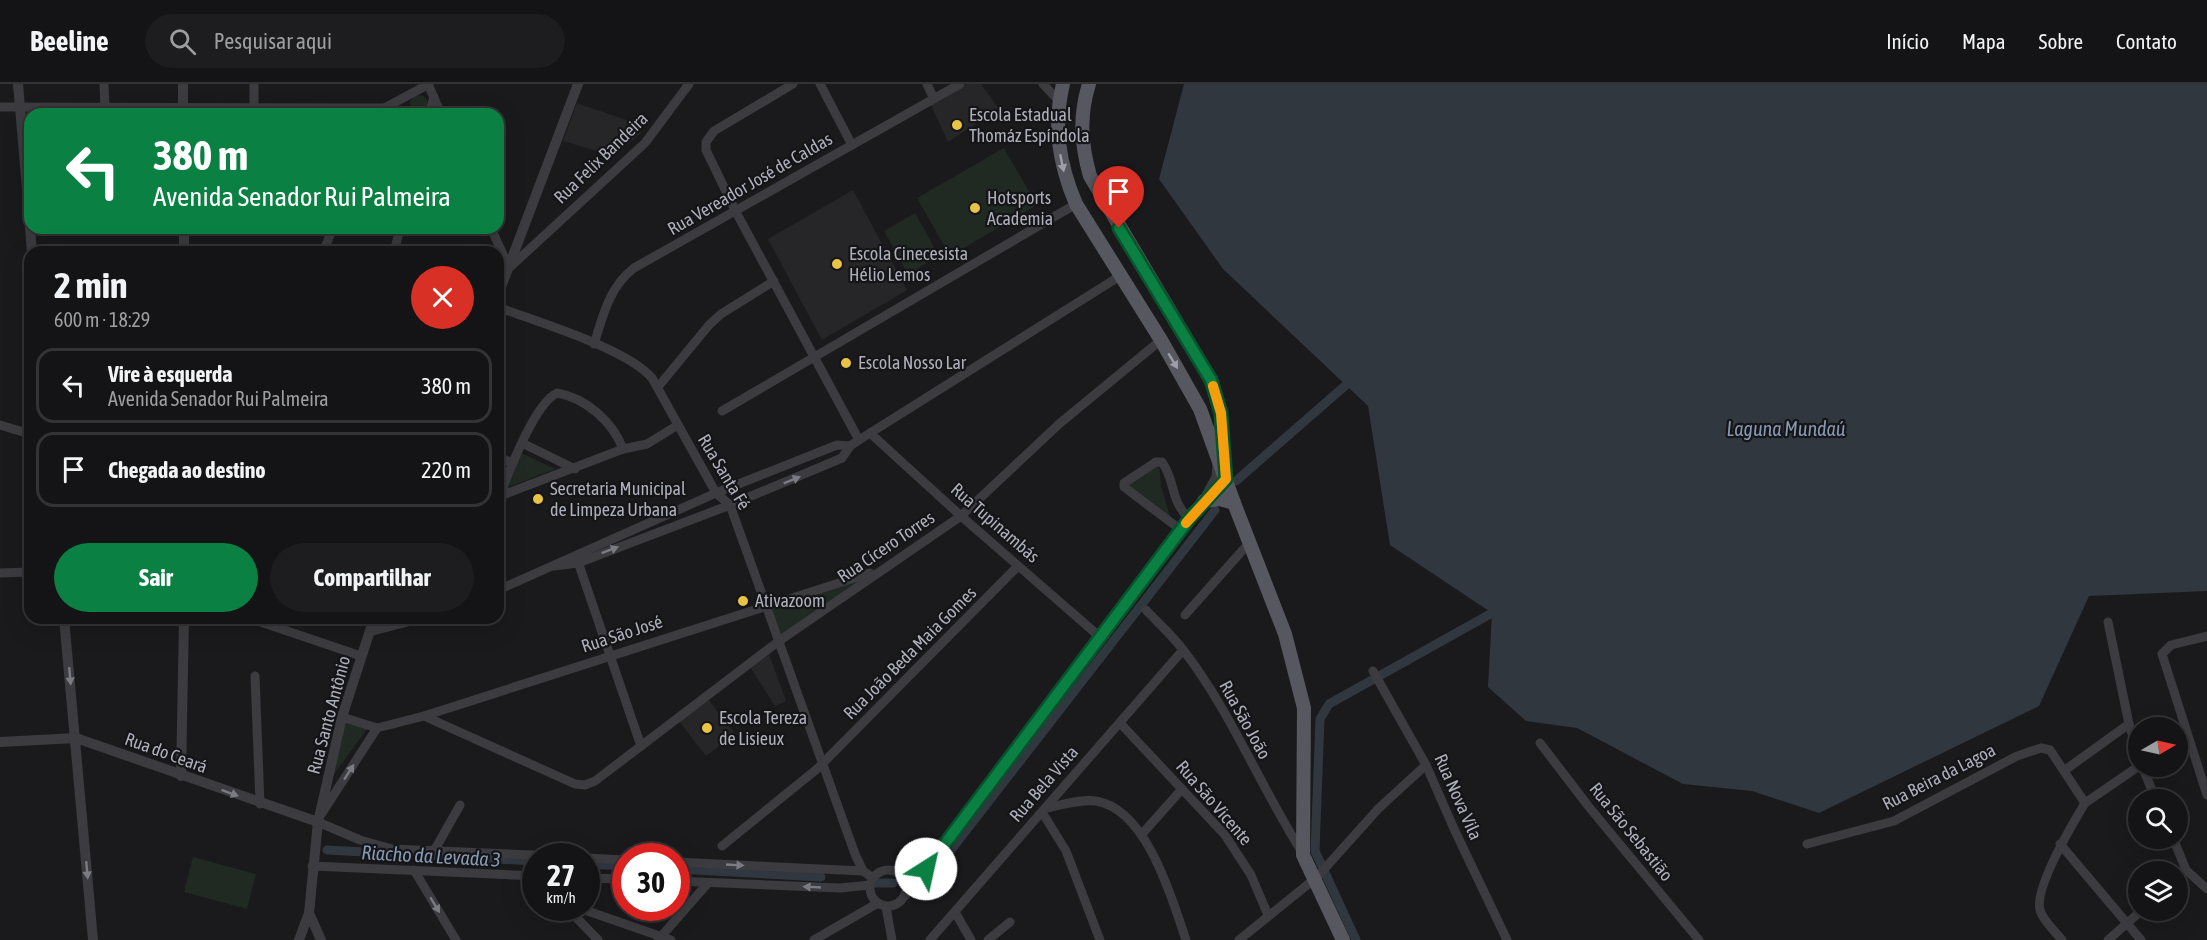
<!DOCTYPE html>
<html lang="pt">
<head>
<meta charset="utf-8">
<style>
  :root { --surface:#141315; --page:#1d1c1e; --text:#f1f3f6; --muted:#9d9ea0; --line:#333234; --accent:#0b8043 }
  body { margin:0; font-family:"Asap Condensed",sans-serif; background:var(--page); color:var(--text); height:100vh; display:flex; flex-direction:column; font-size:22px; white-space:nowrap }
  * { box-sizing:border-box; margin:0 }
  p { font-size:20px; color:var(--muted) }
  .icon { flex:none; width:33px; height:33px; fill:none; stroke:currentColor; stroke-width:2; stroke-linecap:round; stroke-linejoin:round }
  .map { position:relative; flex:1; overflow:hidden }
  .drawer { position:absolute; left:24px; top:162px; width:480px; height:378px; display:flex; flex-direction:column; background:var(--surface); border-radius:18px; box-shadow:0 6px 24px #0002,0 0 0 2px var(--line) }
  .drawer>* { flex:none }
  .guide { position:absolute; left:24px; top:24px; width:480px; height:126px; border-radius:18px; box-shadow:0 6px 24px #0002,0 0 0 2px var(--line); background:#0b8043; color:#fff; overflow:hidden }
  .needle { width:39px; rotate:81deg }
  .tools { position:absolute; left:2128px; top:633px; display:grid; gap:12px }
  .tools a { display:grid; place-items:center; width:60px; height:60px; border-radius:50%; background:var(--surface); box-shadow:0 6px 24px #0002,0 0 0 2px var(--line); font-size:30px }
  .speed { position:absolute; left:522px; top:759px; display:flex; gap:12px; font-size:30px; font-weight:700; text-align:center }
  .speed>* { display:grid; place-content:center; width:78px; height:78px; border-radius:50%; background:var(--surface); box-shadow:0 6px 24px #0002,0 0 0 2px var(--line); line-height:1 }
  .speed small { font-size:15px; font-weight:400 }
  .speed .limit { border:9px solid #d22; background:#fff; color:#111 }
  .pin { position:absolute; display:grid; place-items:center; width:51px; height:51px; color:#fff; margin:-62px -26px; border-radius:50% 50% 50% 0; rotate:-45deg; box-shadow:0 0 6px #0007 }
  .pin .icon { rotate:45deg }
  .me { position:absolute; width:66px; margin:-33px; rotate:35deg; stroke-linejoin:round; filter:drop-shadow(0 0 4px #0008) }
  .turn { display:flex; align-items:center; gap:21px; height:126px; padding:0 30px; font-size:27px }
  .turn .icon { width:78px; height:78px; stroke-width:2.5 }
  .turn b { display:block; font-size:42px; line-height:51px }
  .round { display:grid; place-items:center; flex:none; width:63px; height:63px; border-radius:32px; background:var(--page) }
  .overview { display:flex; align-items:center; justify-content:space-between; height:102px; padding:0 30px }
  h1 { font-size:36px; font-weight:700; line-height:45px }
  .action { display:flex; gap:12px; margin-top:auto; padding:12px 30px }
  .action a { flex:1; height:69px; border-radius:36px; background:var(--accent); color:#fff; font-size:24px; font-weight:700; line-height:69px; text-align:center }
  .action a+a { background:var(--page); color:var(--text) }
  ul { padding:0; list-style:none }
  li { display:flex; align-items:center; gap:18px; height:75px; margin:0 12px 9px; padding:0 18px; border:3px solid var(--line); border-radius:18px }
  li div { flex:1 }
  li b { display:block; font-size:22px }
  li em { font-style:normal }
  header { display:flex; align-items:center; gap:36px; box-sizing:border-box; height:84px; padding:0 30px; background:var(--surface); border-bottom:2px solid var(--line) }
  header strong { font-size:28px }
  nav { display:flex; gap:33px; margin-inline-start:auto; font-size:21px }
  .search { width:420px; height:54px; background:var(--page); display:flex; align-items:center; gap:15px; box-sizing:border-box; padding:0 21px; border-radius:33px; color:var(--muted); font-size:22px }
  .map>svg:first-child { display:block }
  .built { fill:#262528 }
  .green { fill:#212923 }
  .water { fill:#30373f }
  .lines { fill:none; stroke-linecap:round; stroke-linejoin:round }
  .canal { stroke:#30373f; stroke-width:9 }
  .minor { stroke:#3b3b40; stroke-width:9 }
  .tertiary { stroke:#3b3b40; stroke-width:10 }
  .primary { stroke:#57585f; stroke-width:14 }
  .oneway { fill:#9c9ea8 }
  .oneway2 { fill:#7a7b83 }
  .route-casing { stroke:#07532c; stroke-width:15 }
  .route { stroke:#0b8043; stroke-width:10 }
  .slow { stroke:#f59e0b; stroke-width:10 }
  .poi-dot { fill:#e9c444; stroke:#151417; stroke-width:2 }
  .labels { text-anchor:middle; stroke-width:4.5; stroke-linejoin:round; paint-order:stroke }
  .poi-label { font-size:18px; fill:#adafba; stroke:#151417; text-anchor:start }
  .street-label { font-size:18px; fill:#adafba; stroke:#151417 }
  .water-label { font-size:20px; font-style:italic; fill:#8699b3; stroke:#151417 }
</style>
</head>
<body>
<header>
<strong>Beeline</strong>
<div class="search"><svg class="icon" aria-label="search" viewBox="0 0 24 24"><circle cx="10" cy="10" r="6"/><path d="M15 15l6 6"/></svg>Pesquisar aqui</div>
<nav><a>Início</a><a>Mapa</a><a>Sobre</a><a>Contato</a></nav>
</header>
<div class="map">
<svg width="2207" height="856" viewBox="0 0 2207 856">
  <rect width="100%" height="100%" fill="#1a191c"/>
  <g class="built">
    <path d="M967,0h14l18,25 -51,33 -17,-37z"/>
    <path d="M577,19l61,21 3,9 -27,23 -51,-15z"/>
    <path d="M853,106l54,100 -85,50 -54,-101z"/>
    <path d="M769,570l17,47 -11,5 -25,-39z"/>
    <path d="M708,615l27,35 -29,22 -27,-35z"/>
  </g>
  <g class="green">
    <circle cx="419" cy="20" r="9"/>
    <path d="M1004,64l33,57 -87,51 -33,-58z"/>
    <path d="M915,129l24,43 -31,18 -24,-43z"/>
    <path d="M517,367l38,18 -54,21z"/>
    <path d="M1159,380l2,22 11,37 -50,-36z"/>
    <path d="M859,496l-77,56 -12,-30z"/>
    <path d="M341,637l26,8 -45,62z"/>
    <path d="M193,773l63,17 -9,35 -63,-17z"/>
  </g>
  <path class="water" d="M1184,0h1023v507l-118,5 -50,110 -220,107 -67,-22 -69,-7 -106,-56 -51,-7 -38,-34 4,-74 -102,-68 -22,-139 -145,-137 -64,-90z"/>
  <g class="lines">
    <g class="canal">
      <path d="M1236,397l110,-96"/>
      <path d="M327,766l209,11"/>
      <path d="M586,780l40,2"/>
      <path d="M676,785l145,8"/>
      <path d="M930,793l285,-367"/>
      <path d="M874,799h19"/>
      <path d="M1356,856l-41,-89 5,-132 9,-15 163,-91"/>
    </g>
    <g class="minor">
      <path d="M104,0l1,24"/>
      <path d="M254,0v23"/>
      <path d="M428,0l13,30"/>
      <path d="M793,0l-79,47 -8,11v8l30,62 123,228"/>
      <path d="M820,0l32,61"/>
      <path d="M927,0l7,15"/>
      <path d="M1043,0l16,17"/>
      <path d="M0,23l384,1"/>
      <path d="M379,27l50,-27"/>
      <path d="M429,30l5,-17"/>
      <path d="M105,144l79,3 5,-3"/>
      <path d="M491,144l18,40 136,-125 44,-59"/>
      <path d="M317,168l7,-4 12,4"/>
      <path d="M323,168l10,-24"/>
      <path d="M394,168l6,-24"/>
      <path d="M498,223c39,15 128,41 154,71l64,115 14,12 125,349 8,17 10,7"/>
      <path d="M594,260c9,-28 15,-57 40,-76l326,-184"/>
      <path d="M658,303l51,-62 12,-11 53,-33"/>
      <path d="M722,327l354,-207"/>
      <path d="M0,341l30,9"/>
      <path d="M870,349l91,83 139,121"/>
      <path d="M522,359l53,26"/>
      <path d="M498,373l15,6"/>
      <path d="M1206,411l10,-18 1,-13"/>
      <path d="M500,412l123,-47 24,-5 31,-19"/>
      <path d="M498,416c10,-25 35,-95 59,-107 29,5 56,29 66,56"/>
      <path d="M1181,446l-57,-43v-4l32,-21h6c14,20 7,36 27,57"/>
      <path d="M577,475l64,187"/>
      <path d="M554,482l24,-3 152,-58 112,-47 8,-12 9,-6 261,-164"/>
      <path d="M0,489l30,-1"/>
      <path d="M498,506l218,-97 121,-48 13,1"/>
      <path d="M1146,526c13,14 27,26 38,41 47,61 76,135 118,201"/>
      <path d="M1185,531l64,-72"/>
      <path d="M249,534l112,38"/>
      <path d="M2108,538l21,102 10,32"/>
      <path d="M369,548l54,-14"/>
      <path d="M2207,552l-36,9 -9,9 45,141"/>
      <path d="M1373,587l53,94 29,66 52,109"/>
      <path d="M255,592l5,128"/>
      <path d="M424,632l151,68 10,1 10,-4 184,-140 182,-125 98,-92 102,-84"/>
      <path d="M342,633l35,11 47,-12 446,-143"/>
      <path d="M1120,639l105,112 26,40 17,40"/>
      <path d="M1540,659l49,64 110,133"/>
      <path d="M2142,682l14,34"/>
      <path d="M2065,686l64,-46"/>
      <path d="M2085,719l54,-37"/>
      <path d="M1046,724c16,-3 34,-9 50,-7 51,8 76,98 90,139"/>
      <path d="M1042,728l24,39 34,89"/>
      <path d="M322,729l55,-85"/>
      <path d="M318,738l42,18 32,9 166,7"/>
      <path d="M1142,750l40,-45"/>
      <path d="M2173,754l13,32 21,19"/>
      <path d="M1807,760l87,-23 123,-65 24,-8 9,2 35,53c-12,20 -51,85 -45,107 3,11 15,21 22,30"/>
      <path d="M2060,760l81,96"/>
      <path d="M722,762l95,-77 201,-203"/>
      <path d="M434,767l26,-46"/>
      <path d="M586,774l40,2"/>
      <path d="M676,778l187,9"/>
      <path d="M312,782l224,10"/>
      <circle cx="888" cy="804" r="18"/>
      <path d="M414,786l42,70"/>
      <path d="M894,786l16,-2 24,-12"/>
      <path d="M586,794l40,1"/>
      <path d="M676,797l164,7 30,-3"/>
      <path d="M905,812l284,-377 37,-40"/>
      <path d="M886,823l6,33"/>
      <path d="M567,824l31,32"/>
      <path d="M579,824l92,32"/>
      <path d="M955,828l16,28"/>
      <path d="M658,856l50,-57"/>
      <path d="M814,856l64,-37"/>
      <path d="M930,856l253,-290"/>
      <path d="M988,856l22,-18"/>
      <path d="M1239,856l78,-63 62,-69 47,-43"/>
      <path d="M2108,856l34,-30"/>
    </g>
    <g class="tertiary">
      <path d="M18,0l12,140"/>
      <path d="M183,0v30"/>
      <path d="M30,144l2,24"/>
      <path d="M184,168v-24"/>
      <path d="M498,211l80,-211"/>
      <path d="M64,534l29,322"/>
      <path d="M0,658l76,-4 242,84"/>
      <path d="M181,692l3,-158"/>
      <path d="M309,829l12,27"/>
      <path d="M299,856l10,-27 9,-91 24,-105 32,-99"/>
    </g>
    <g class="primary">
      <path d="M1063,0c-10,42 -4,80 13,120l85,136 39,69 34,94 51,131 19,74 -1,147 40,85"/>
      <path d="M1089,0c-10,32 -8,60 1,92l121,204 10,33 2,47"/>
      <path d="M1204,417l16,-2 14,4"/>
    </g>
  </g>
  <defs><path id="oneway-solid" d="M-6-.8H1V-3.2L6.5 0L1 3.2V.8H-6Z" transform="scale(1.5)"/></defs>
  <g class="oneway">
    <use href="#oneway-solid" transform="translate(1062 79) rotate(78)"/>
    <use href="#oneway-solid" transform="translate(1173 277) rotate(59)"/>
  </g>
  <g class="oneway2">
    <use href="#oneway-solid" transform="translate(792 396) rotate(-22)"/>
    <use href="#oneway-solid" transform="translate(610 466) rotate(-21)"/>
    <use href="#oneway-solid" transform="translate(70 592) rotate(85)"/>
    <use href="#oneway-solid" transform="translate(349 688) rotate(-57)"/>
    <use href="#oneway-solid" transform="translate(230 709) rotate(20)"/>
    <use href="#oneway-solid" transform="translate(735 781) rotate(3)"/>
    <use href="#oneway-solid" transform="translate(87 786) rotate(85)"/>
    <use href="#oneway-solid" transform="translate(812 803) rotate(-177)"/>
    <use href="#oneway-solid" transform="translate(435 821) rotate(59)"/>
  </g>
  <g class="lines">
    <g class="route-casing">
      <path id="route" d="M926,785l263,-350 37,-40 -5,-66 -10,-33 -92,-152"/>
    </g>
    <use href="#route" class="route"/>
    <path class="slow" d="M1186,439l40,-44 -5,-66 -8,-27"/>
  </g>
  <g class="poi-dot">
    <circle cx="957" cy="41" r="6"/>
    <circle cx="975" cy="124" r="6"/>
    <circle cx="837" cy="180" r="6"/>
    <circle cx="846" cy="279" r="6"/>
    <circle cx="538" cy="415" r="6"/>
    <circle cx="743" cy="517" r="6"/>
    <circle cx="707" cy="644" r="6"/>
  </g>
  <g class="labels">
    <g class="poi-label">
      <text x="969" y="37">Escola Estadual<tspan x="969" dy="21">Thomáz Espíndola</tspan></text>
      <text x="987" y="120">Hotsports<tspan x="987" dy="21">Academia</tspan></text>
      <text x="849" y="176">Escola Cinecesista<tspan x="849" dy="21">Hélio Lemos</tspan></text>
      <text x="858" y="285">Escola Nosso Lar</text>
      <text x="550" y="411">Secretaria Municipal<tspan x="550" dy="21">de Limpeza Urbana</tspan></text>
      <text x="755" y="523">Ativazoom</text>
      <text x="719" y="640">Escola Tereza<tspan x="719" dy="21">de Lisieux</tspan></text>
    </g>
    <g class="street-label">
      <text transform="translate(601 74) rotate(-44)" y="6">Rua Felix Bandeira</text>
      <text transform="translate(750 100) rotate(-30)" y="6">Rua Vereador José de Caldas</text>
      <text transform="translate(724 388) rotate(59)" y="6">Rua Santa Fé</text>
      <text transform="translate(995 439) rotate(41)" y="6">Rua Tupinambás</text>
      <text transform="translate(886 463) rotate(-34)" y="6">Rua Cícero Torres</text>
      <text transform="translate(622 550) rotate(-18)" y="6">Rua São José</text>
      <text transform="translate(910 569) rotate(-45)" y="6">Rua João Beda Maia Gomes</text>
      <text transform="translate(329 631) rotate(-75)" y="6">Rua Santo Antônio</text>
      <text transform="translate(1245 636) rotate(61)" y="6">Rua São João</text>
      <text transform="translate(166 669) rotate(20)" y="6">Rua do Ceará</text>
      <text transform="translate(1939 693) rotate(-27)" y="6">Rua Beira da Lagoa</text>
      <text transform="translate(1044 700) rotate(-49)" y="6">Rua Bela Vista</text>
      <text transform="translate(1458 713) rotate(66)" y="6">Rua Nova Vila</text>
      <text transform="translate(1214 719) rotate(49)" y="6">Rua São Vicente</text>
      <text transform="translate(1631 748) rotate(51)" y="6">Rua São Sebastião</text>
    </g>
    <g class="water-label">
      <text x="1786" y="352">Laguna Mundaú</text>
      <text transform="translate(431 772) rotate(3)" y="7">Riacho da Levada 3</text>
    </g>
  </g>
</svg>
<div class="tools">
<a><svg class="needle" viewBox="-14 -14 28 28"><path d="M0-13l5 13h-10z" fill="#e53935"/><path d="M0 13l5-13h-10z" fill="#9d9ea0"/></svg></a>
<a><svg class="icon" aria-label="search" viewBox="0 0 24 24"><circle cx="10" cy="10" r="6"/><path d="M15 15l6 6"/></svg></a>
<a><svg class="icon" aria-label="layers" viewBox="0 0 24 24"><path d="M12 4l9 5-9 5-9-5zM3 14l9 5 9-5"/></svg></a>
</div>
<div class="speed"><div>27<small>km/h</small></div><div class="limit">30</div></div>
<div class="pin" style="left:1119px;top:144px;background:#d93025"><svg class="icon" aria-label="arrive" viewBox="0 0 24 24"><path d="M6 21V4h12l-3 4 3 4H6"/></svg></div>
<svg class="me" style="left:926px;top:785px" viewBox="-20 -20 40 40"><circle r="19" fill="#fff"/><path d="M0-13L10 11 0 6-10 11z" fill="#0b8043"/></svg>
<div class="guide">
<div class="turn"><svg class="icon" aria-label="left" viewBox="0 0 24 24"><path d="M17 20v-9H6M10 6l-5 5 5 5"/></svg><div><b>380 m</b>Avenida Senador Rui Palmeira</div></div>
</div>
<section class="drawer">
<div class="overview"><div><h1>2 min</h1><p>600 m · 18:29</p></div><a class="round" style="background:#d93025;color:#fff"><svg class="icon" aria-label="close" viewBox="0 0 24 24"><path d="M6 6l12 12M18 6L6 18"/></svg></a></div>
<ul>
<li><svg class="icon" aria-label="left" viewBox="0 0 24 24"><path d="M17 20v-9H6M10 6l-5 5 5 5"/></svg><div><b>Vire à esquerda</b><p>Avenida Senador Rui Palmeira</p></div><em>380 m</em></li>
<li><svg class="icon" aria-label="arrive" viewBox="0 0 24 24"><path d="M6 21V4h12l-3 4 3 4H6"/></svg><div><b>Chegada ao destino</b></div><em>220 m</em></li>
</ul>
<div class="action"><a>Sair</a><a>Compartilhar</a></div>
</section>
</div>
</body>
</html>
